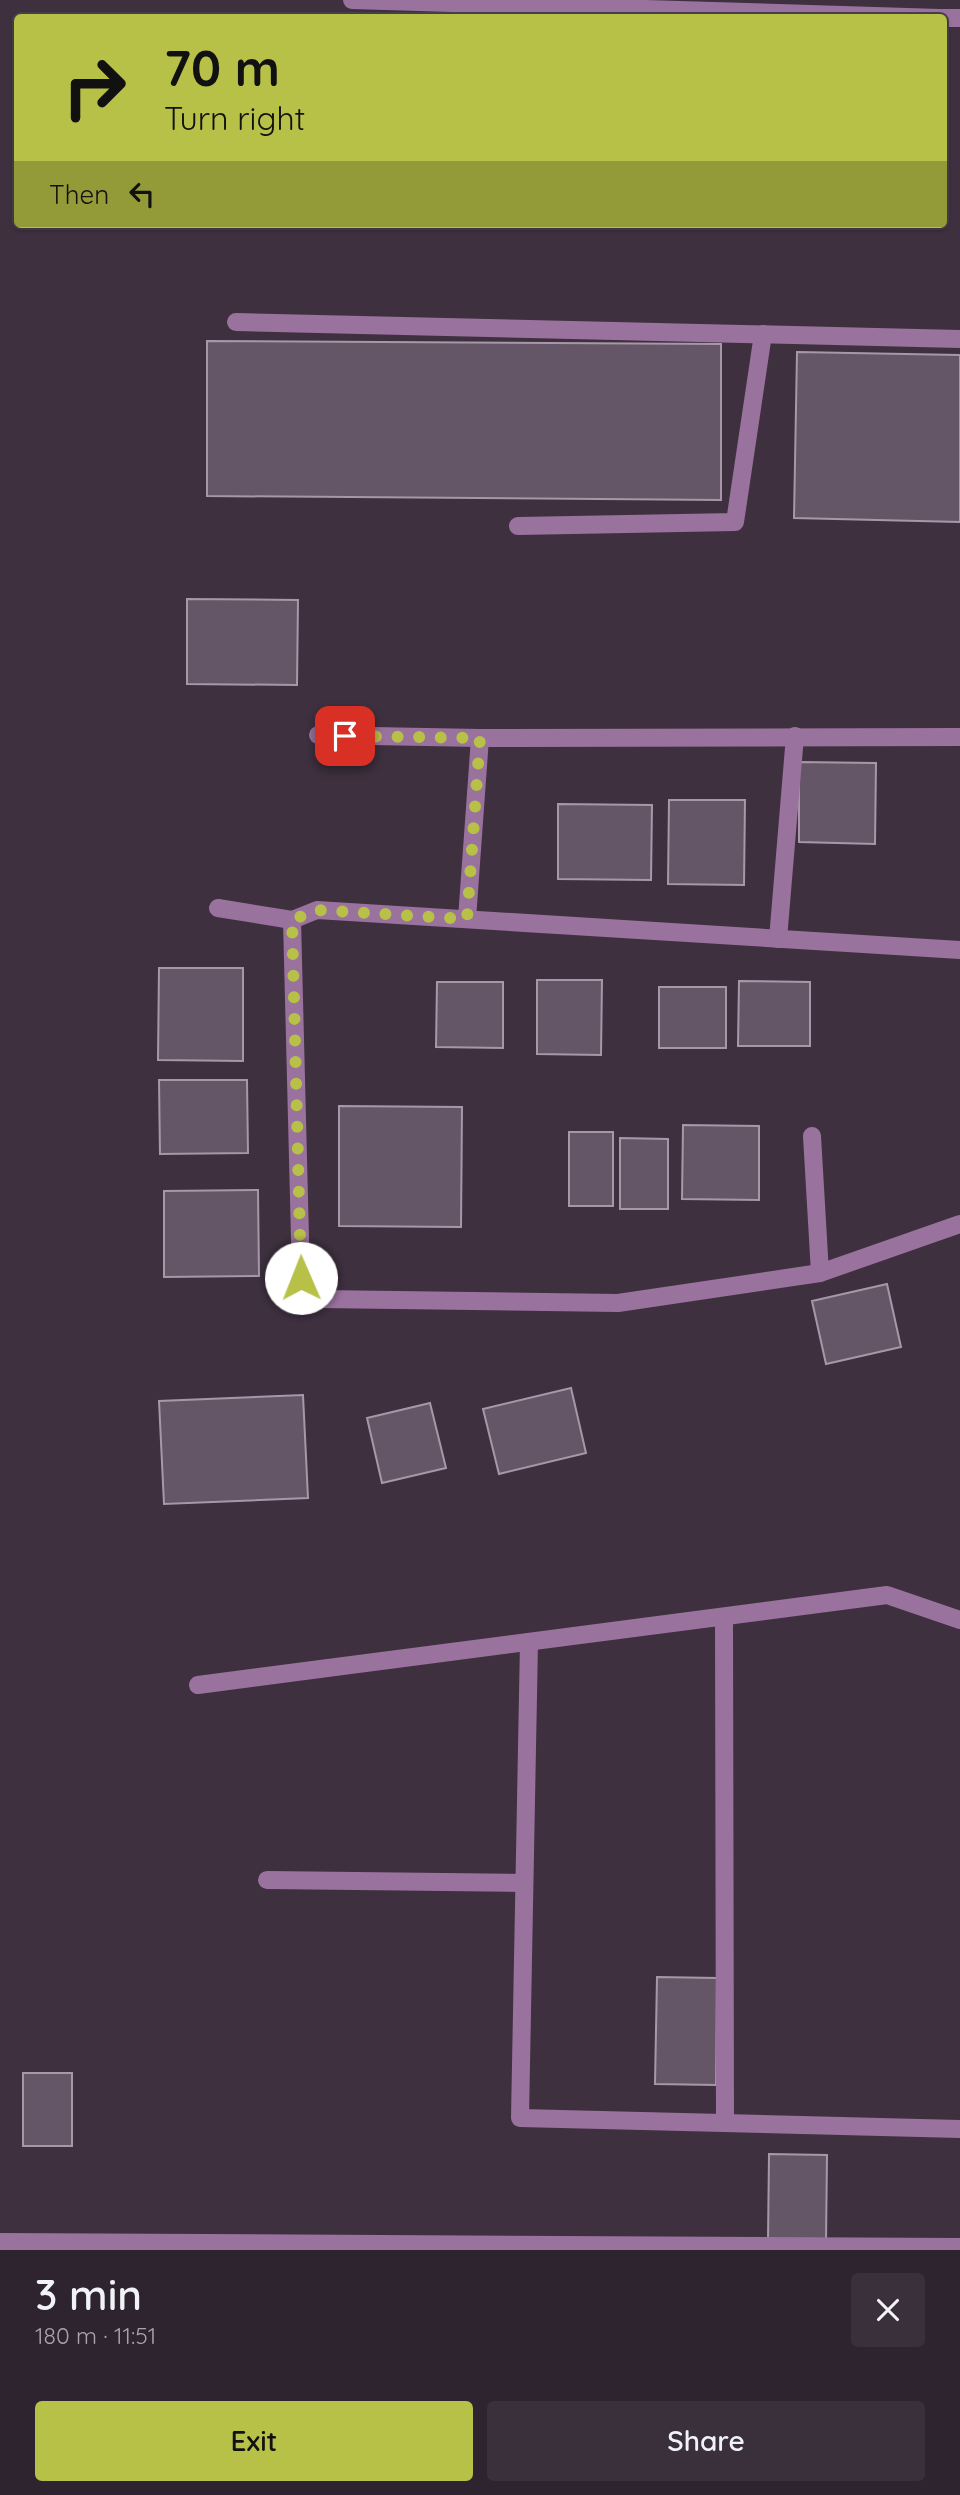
<!DOCTYPE html>
<html lang="en">
<head>
<meta charset="utf-8">
<style>
  :root { --surface:#2e242f; --page:#3a303b; --text:#f1f3f6; --muted:#a7a4aa; --line:#49414b; --accent:#b8c147 }
  body { margin:0; font-family:Quicksand,sans-serif; background:var(--page); color:var(--text); height:100vh; display:flex; flex-direction:column; font-size:26px; white-space:nowrap }
  * { box-sizing:border-box; margin:0 }
  p { font-size:23px; color:var(--muted) }
  .icon { flex:none; width:38px; height:38px; fill:none; stroke:currentColor; stroke-width:2; stroke-linecap:round; stroke-linejoin:round }
  .map { position:relative; height:2250px; overflow:hidden }
  .panel { display:flex; flex-direction:column; background:var(--surface); flex:1 }
  .panel>* { flex:none }
  .banner { position:absolute; left:14px; top:14px; width:933px; height:214px; border-radius:7px; box-shadow:0 2px 5px #0004,0 0 0 2px var(--line); background:#b8c147; color:#111; overflow:hidden }
  .pin { position:absolute; display:grid; place-items:center; width:60px; height:60px; color:#fff; margin:-30px; border-radius:14px; box-shadow:0 4px 10px #0006 }
  .me { position:absolute; width:77px; margin:-38px; rotate:359deg; stroke-linejoin:round; filter:drop-shadow(0 0 5px #0008) }
  .turn { display:flex; align-items:center; gap:24px; height:147px; padding:0 35px; font-size:32px }
  .turn .icon { width:91px; height:91px; stroke-width:2.5 }
  .turn b { display:block; font-size:49px; line-height:60px }
  .then { display:flex; align-items:center; height:66px; padding:0 35px; background:#0003; gap:14px; font-size:26px }
  .round { display:grid; place-items:center; flex:none; width:74px; height:74px; border-radius:7px; background:var(--page) }
  .summary { display:flex; align-items:center; justify-content:space-between; height:119px; padding:0 35px }
  h1 { font-size:42px; font-weight:600; line-height:52px }
  .cta { display:flex; gap:14px; margin-top:auto; padding:14px 35px }
  .cta a { flex:1; height:80px; border-radius:7px; background:var(--accent); color:#111; font-size:28px; font-weight:600; line-height:80px; text-align:center }
  .cta a+a { background:var(--page); color:var(--text) }
  .map>svg:first-child { display:block }
  .building { fill:#655667; stroke:#a897a9; stroke-width:2 }
  .lines { fill:none; stroke-linecap:round; stroke-linejoin:round }
  .minor { stroke:#9a729e; stroke-width:18 }
  .route { stroke:#b8c147; stroke-width:12; stroke-dasharray:0 21.6 }
</style>
</head>
<body>
<div class="map">
<svg width="960" height="2250" viewBox="0 0 960 2250">
  <rect width="100%" height="100%" fill="#3e303f"/>
  <g class="building">
    <path d="M207,341l514,3v156l-514,-4z"/>
    <path d="M797,352l163,3v167l-166,-4z"/>
    <path d="M187,599l111,1 -1,85 -110,-1z"/>
    <path d="M799,762l77,1 -1,81 -76,-2z"/>
    <path d="M669,800h76l-1,85 -76,-1z"/>
    <path d="M558,804l94,1 -1,75 -93,-1z"/>
    <path d="M159,968h84v93l-85,-1z"/>
    <path d="M537,980h65l-1,75 -64,-1z"/>
    <path d="M739,981l71,1v64h-72z"/>
    <path d="M437,982h66v66l-67,-1z"/>
    <rect x="659" y="987" width="67" height="61"/>
    <path d="M159,1080h88l1,73 -88,1z"/>
    <path d="M339,1106l123,1 -1,120 -122,-1z"/>
    <path d="M683,1125l76,1v74l-77,-1z"/>
    <rect x="569" y="1132" width="44" height="74"/>
    <path d="M620,1138l48,1v70h-48z"/>
    <path d="M258,1190l1,86 -95,1v-86z"/>
    <path d="M887,1284l14,63 -75,17 -14,-63z"/>
    <path d="M571,1388l15,65 -87,21 -16,-65z"/>
    <path d="M303,1395l5,103 -144,6 -5,-103z"/>
    <path d="M430,1403l16,65 -64,15 -15,-65z"/>
    <path d="M657,1977l60,1 -1,107 -61,-1z"/>
    <rect x="23" y="2073" width="49" height="73"/>
    <path d="M769,2154l58,1 -1,87 -58,-1z"/>
  </g>
  <g class="lines">
    <g class="minor">
      <path d="M352,0l588,18"/>
      <path d="M943,18h17"/>
      <path d="M236,322l724,17"/>
      <path d="M518,526l217,-4 28,-188"/>
      <path d="M318,735l162,3 480,-1"/>
      <path d="M218,908l74,12 25,-10 643,40"/>
      <path d="M467,919l13,-181"/>
      <path d="M292,920l9,358 19,21 298,4 202,-30 140,-49"/>
      <path d="M778,939l17,-203"/>
      <path d="M812,1136l8,137"/>
      <path d="M724,1617l1,506"/>
      <path d="M529,1642l-9,476 440,11"/>
      <path d="M198,1685l689,-90 73,25"/>
      <path d="M267,1880l257,3"/>
      <path d="M0,2242l960,5"/>
    </g>
  </g>
  <g class="lines">
    <path class="route" d="M301,1278l-9,-358 25,-10 150,9 13,-181 -135,-2"/>
  </g>
</svg>
<div class="pin" style="left:345px;top:736px;background:#d93025"><svg class="icon" aria-label="arrive" viewBox="0 0 24 24"><path d="M6 21V4h12l-3 4 3 4H6"/></svg></div>
<svg class="me" style="left:301px;top:1278px" viewBox="-20 -20 40 40"><circle r="19" fill="#fff"/><path d="M0-13L10 11 0 6-10 11z" fill="#b8c147"/></svg>
<div class="banner">
<div class="turn"><svg class="icon" aria-label="right" viewBox="0 0 24 24"><path d="M7 20v-9h11M14 6l5 5-5 5"/></svg><div><b>70 m</b>Turn right</div></div>
<div class="then">Then<svg class="icon" aria-label="left" viewBox="0 0 24 24"><path d="M17 20v-9H6M10 6l-5 5 5 5"/></svg></div>
</div>
</div>
<section class="panel">
<div class="summary"><div><h1>3 min</h1><p>180 m · 11:51</p></div><a class="round"><svg class="icon" aria-label="close" viewBox="0 0 24 24"><path d="M6 6l12 12M18 6L6 18"/></svg></a></div>
<div class="cta"><a>Exit</a><a>Share</a></div>
</section>
</body>
</html>
